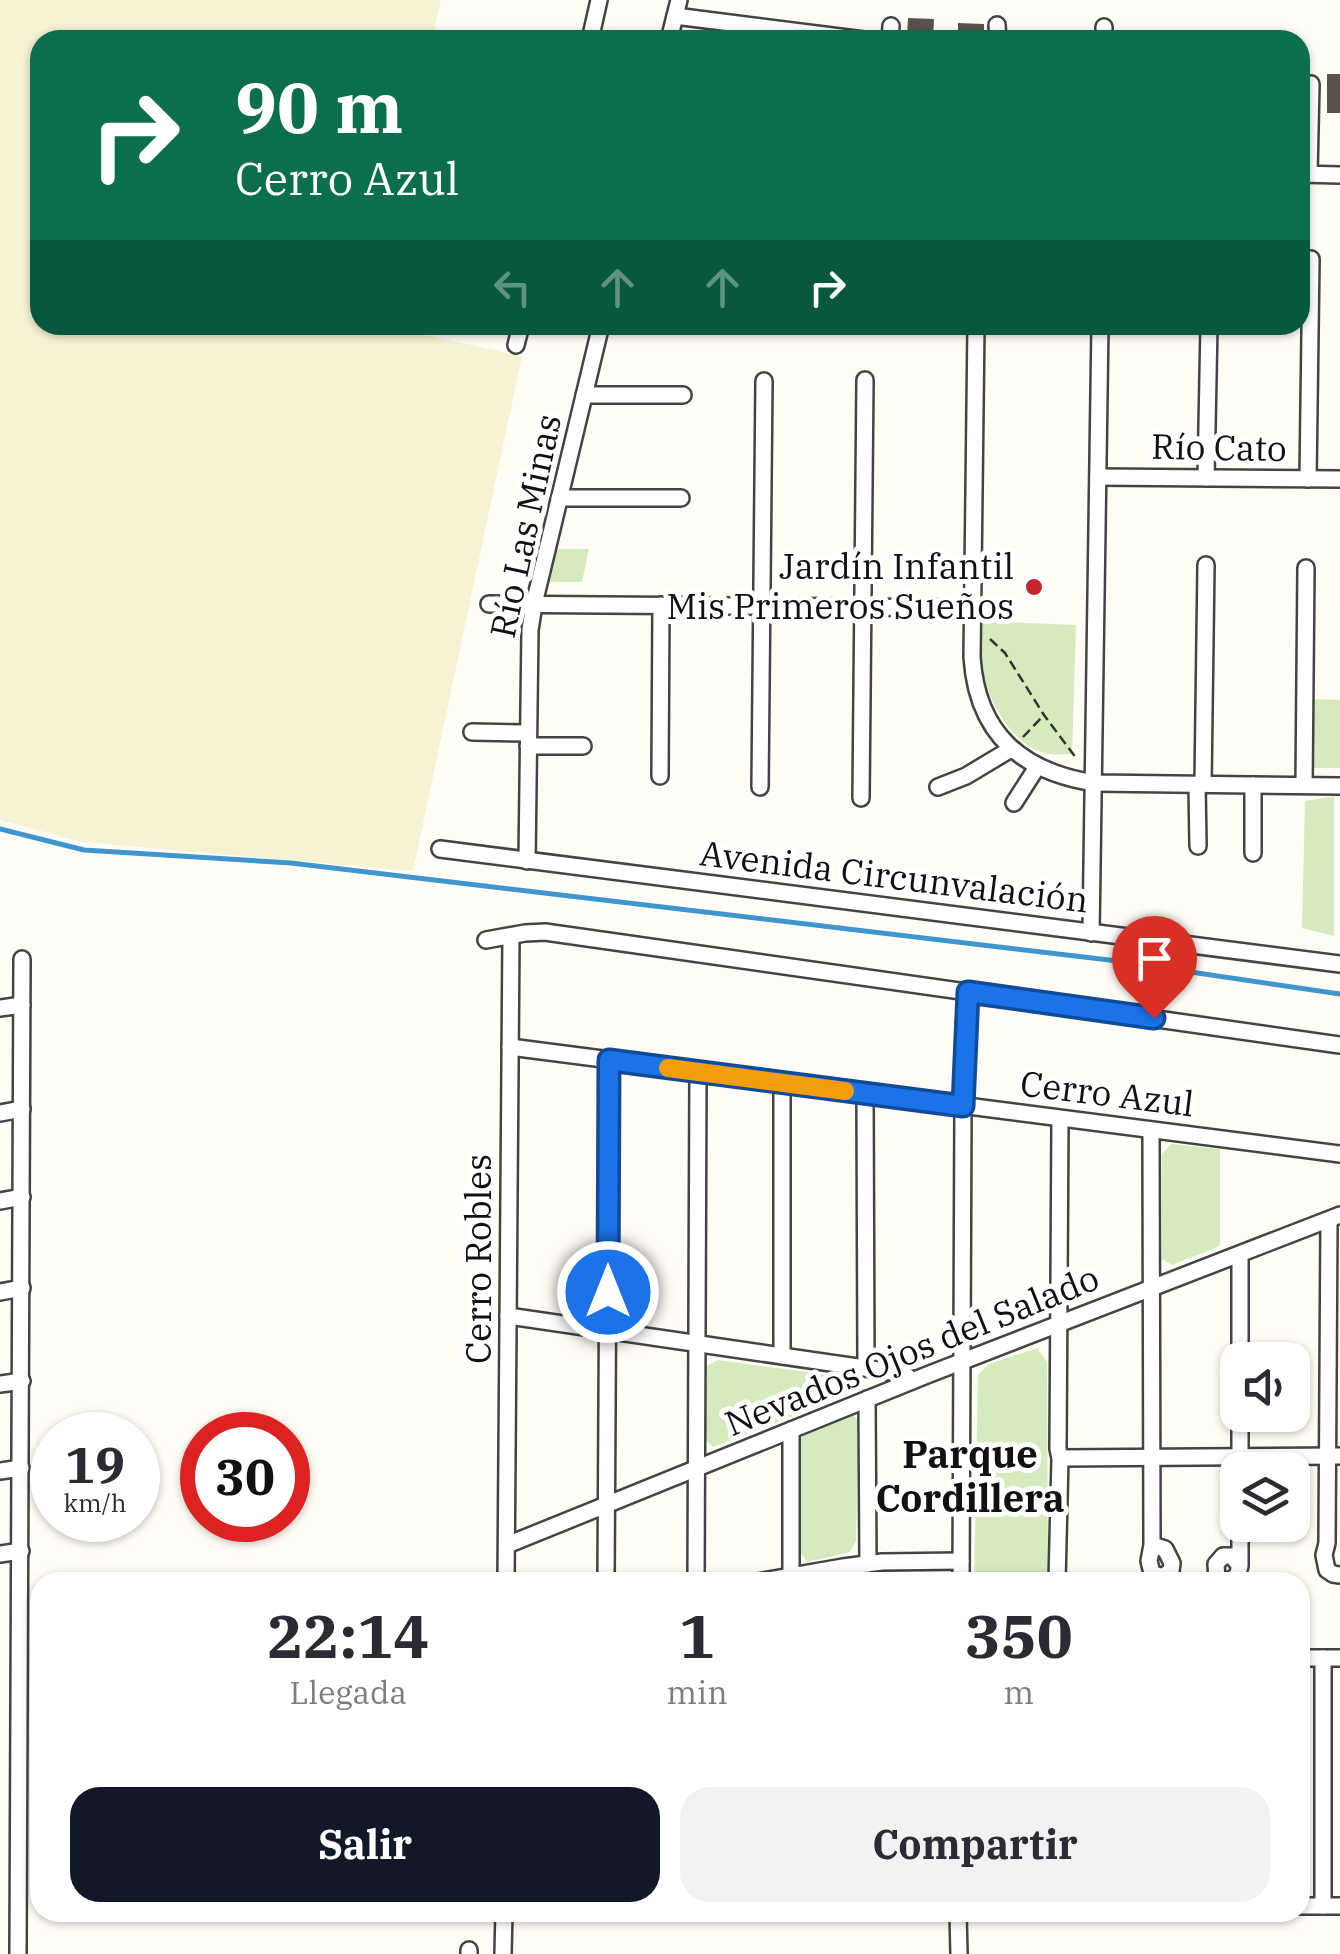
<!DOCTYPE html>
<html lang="es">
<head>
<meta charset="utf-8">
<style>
  :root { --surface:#fff; --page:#f2f2f3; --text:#2b2b33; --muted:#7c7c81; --accent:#111827 }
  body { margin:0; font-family:"IBM Plex Serif",serif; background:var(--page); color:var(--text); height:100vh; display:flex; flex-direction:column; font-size:38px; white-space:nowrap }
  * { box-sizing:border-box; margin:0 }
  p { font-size:32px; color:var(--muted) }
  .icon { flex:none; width:55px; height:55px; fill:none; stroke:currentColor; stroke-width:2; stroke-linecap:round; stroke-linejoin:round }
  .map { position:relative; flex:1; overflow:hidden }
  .drawer { position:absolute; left:30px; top:1572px; width:1280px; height:350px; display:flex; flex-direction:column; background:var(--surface); border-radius:30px; box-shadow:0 2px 8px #0004 }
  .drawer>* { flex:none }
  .hud { position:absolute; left:30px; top:30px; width:1280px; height:305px; border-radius:30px; box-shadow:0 2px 8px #0004; background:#0b6e4f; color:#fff; overflow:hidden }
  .fabs { position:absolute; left:1220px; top:1342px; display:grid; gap:20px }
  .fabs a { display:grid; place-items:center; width:90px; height:90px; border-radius:20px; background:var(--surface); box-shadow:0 2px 8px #0004; font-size:50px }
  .speed { position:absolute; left:30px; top:1412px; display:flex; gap:20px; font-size:50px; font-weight:700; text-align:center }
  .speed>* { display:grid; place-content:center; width:130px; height:130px; border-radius:50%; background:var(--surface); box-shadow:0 2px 8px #0004; line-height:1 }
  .speed small { font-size:25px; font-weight:400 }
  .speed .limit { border:15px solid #d22; background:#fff; color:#111 }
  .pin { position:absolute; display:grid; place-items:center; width:85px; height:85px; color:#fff; margin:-102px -42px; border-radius:50% 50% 50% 0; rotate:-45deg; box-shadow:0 0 10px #0007 }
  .pin .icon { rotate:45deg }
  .me { position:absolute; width:110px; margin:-55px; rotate:0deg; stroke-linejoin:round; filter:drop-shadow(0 0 8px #0008) }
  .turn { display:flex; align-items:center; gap:35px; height:210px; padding:0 40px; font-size:45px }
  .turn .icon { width:130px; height:130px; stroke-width:2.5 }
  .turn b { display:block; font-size:70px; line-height:85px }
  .lanes { display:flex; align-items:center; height:95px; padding:0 40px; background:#0003; justify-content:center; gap:50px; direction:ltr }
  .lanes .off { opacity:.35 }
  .eta { display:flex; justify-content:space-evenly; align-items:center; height:170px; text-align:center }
  .eta b { font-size:60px; font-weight:700; line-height:70px }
  .cta { display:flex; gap:20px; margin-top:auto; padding:20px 40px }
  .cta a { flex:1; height:115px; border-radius:30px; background:var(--accent); color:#fff; font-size:40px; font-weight:700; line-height:115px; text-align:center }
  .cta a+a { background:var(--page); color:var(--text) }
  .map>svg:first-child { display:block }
  .farmland { fill:#f6f3d4 }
  .green { fill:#d5ebbd }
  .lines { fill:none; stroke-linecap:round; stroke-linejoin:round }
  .stream { stroke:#3f96cf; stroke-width:5 }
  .building { fill:#5a524d }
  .street-casing { stroke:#444; stroke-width:20 }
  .path { stroke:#333; stroke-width:2.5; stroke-dasharray:10 5; stroke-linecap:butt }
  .street { stroke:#fff; stroke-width:15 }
  .route-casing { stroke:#114b97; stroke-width:25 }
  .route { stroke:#1a73e8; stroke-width:18 }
  .slow { stroke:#f59e0b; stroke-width:18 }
  .poi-dot { fill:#c4262e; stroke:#fff; stroke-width:4 }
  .labels { text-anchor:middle; stroke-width:10; stroke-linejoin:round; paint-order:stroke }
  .street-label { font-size:35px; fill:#111; stroke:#fff }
  .poi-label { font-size:35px; fill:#111; stroke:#fff; text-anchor:end }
  .neighbourhood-label { font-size:38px; font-weight:bold; fill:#111; stroke:#fff }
</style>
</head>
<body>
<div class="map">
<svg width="1340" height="1954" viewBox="0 0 1340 1954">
  <rect width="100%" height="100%" fill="#fffdf5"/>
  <path class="farmland" d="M0,0h441l-9,40h-392v285h339l143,31 -109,515 -331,-29 -82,-22z"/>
  <g class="green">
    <path d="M556,549h33l-7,33h-32z"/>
    <path d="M982,621l94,4 -4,129c-7,0 -17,1 -24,0 -39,-9 -62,-57 -67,-93 -2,-12 0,-27 1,-40z"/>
    <path d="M1313,699l27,1v68h-29z"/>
    <path d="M1334,796v140l-32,-8 3,-127z"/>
    <path d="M1171,1144l49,5v97l-48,19 -10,-6v-105z"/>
    <path d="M1037,1348l10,14 1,220h-74l4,-207 11,-11z"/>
    <path d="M718,1360l142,19 3,10 -150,58 -8,-8v-72z"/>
    <path d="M852,1415l6,5 -2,121 -6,11 -43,10 -6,-9 -1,-112 4,-8z"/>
  </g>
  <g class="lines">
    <path class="stream" d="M0,829l84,21 207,13 818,97 231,34"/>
  </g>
  <g class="building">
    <path d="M908,18l26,1 -1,21h-26z"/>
    <path d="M958,23l26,1v16h-26z"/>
    <rect x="1327" y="74" width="13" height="39"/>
  </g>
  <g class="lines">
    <g class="street-casing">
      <g id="street">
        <path d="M675,16l189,24"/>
        <path d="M997,25l1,15"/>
        <path d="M590,40l9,-40"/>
        <path d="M669,40l10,-40"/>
        <path d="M890,40l1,-14"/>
        <path d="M1104,40v-13"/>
        <path d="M1300,174l40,1"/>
        <path d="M1309,174l2,-90"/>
        <path d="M976,325l-4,332c5,77 50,115 123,126l245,3"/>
        <path d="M516,345l5,-20"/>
        <path d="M584,395h99"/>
        <path d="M1098,477l242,2"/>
        <path d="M1206,478l3,-153"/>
        <path d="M1308,479l3,-220"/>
        <path d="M559,498h122"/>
        <path d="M489,604l484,4"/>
        <path d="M472,732l56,1"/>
        <path d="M528,746h55"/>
        <path d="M660,776l1,-171"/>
        <path d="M1197,784l1,62"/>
        <path d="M1203,784l3,-219"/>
        <path d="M1304,785l2,-217"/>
        <path d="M760,787l4,-406"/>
        <path d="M938,787l28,-11 45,-27"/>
        <path d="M861,798l4,-418"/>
        <path d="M1014,803l23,-36"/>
        <path d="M440,849l900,115"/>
        <path d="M1253,853v-68"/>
        <path d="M527,861l3,-231 4,-26 67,-279"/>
        <path d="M1091,933l9,-608"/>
        <path d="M486,940l39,-7 20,-1 795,113"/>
        <path d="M0,1008l22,-3"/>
        <path d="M510,1047l830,107"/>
        <path d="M782,1083v273"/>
        <path d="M865,1094l1,274"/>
        <path d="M0,1113l22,-4"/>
        <path d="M1151,1130l1,415 -3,16 3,12 10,4 9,-6 1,-8 -7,-14 -13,-4"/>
        <path d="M0,1201l22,-4"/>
        <path d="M1329,1220l-2,323 -3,12 3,15 6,4 7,1"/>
        <path d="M1240,1254v106"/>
        <path d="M0,1292l22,-4"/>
        <path d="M508,1316l391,57 8,3 5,5"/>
        <path d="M0,1384l22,-3"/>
        <path d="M867,1399l1,165"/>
        <path d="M1240,1415v55"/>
        <path d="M1060,1458l280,-2"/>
        <path d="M0,1471l21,-3"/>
        <path d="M1240,1525v41l-3,10 -10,6 -10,-2 -1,-16 7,-8h9l8,10"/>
        <path d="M507,1545l420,-170 413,-160"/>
        <path d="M0,1554l21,-3"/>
        <path d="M791,1576v-146"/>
        <path d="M506,1582l5,-646"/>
        <path d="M606,1582l3,-522"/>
        <path d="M696,1582l2,-510"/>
        <path d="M757,1582l86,-15 39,-5 79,-1"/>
        <path d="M961,1582l2,-476 5,-114"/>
        <path d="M1057,1582l3,-124 -2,-9 2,-330"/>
        <path d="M1300,1658h40"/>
        <path d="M1323,1658v248"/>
        <path d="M1300,1906h40"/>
        <path d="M958,1912l1,42"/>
        <path d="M469,1950v4"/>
        <path d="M18,1954l4,-995"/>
        <path d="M503,1954l1,-42"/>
      </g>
    </g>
    <g class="path">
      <path d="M990,639l15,14 39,62 32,43"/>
      <path d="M1023,737l21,-22"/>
    </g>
    <use href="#street" class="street"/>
  </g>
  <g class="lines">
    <g class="route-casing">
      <path id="route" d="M608,1292l1,-232 354,46 5,-114 186,26"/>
    </g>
    <use href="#route" class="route"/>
    <path class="slow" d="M668,1068l177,23"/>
  </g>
  <circle class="poi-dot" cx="1034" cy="587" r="10"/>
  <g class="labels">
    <g class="street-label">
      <text transform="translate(1219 448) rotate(1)" y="12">Río Cato</text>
      <text transform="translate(526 526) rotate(-78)" y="12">Río Las Minas</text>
      <text transform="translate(894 877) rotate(7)" y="12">Avenida Circunvalación</text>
      <text transform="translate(1107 1094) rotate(7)" y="12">Cerro Azul</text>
      <text transform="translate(479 1259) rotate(-90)" y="12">Cerro Robles</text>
      <text transform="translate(912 1351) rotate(-22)" y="12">Nevados Ojos del Salado</text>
    </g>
    <g class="poi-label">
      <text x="1014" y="579">Jardín Infantil<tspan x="1014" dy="40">Mis Primeros Sueños</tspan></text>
    </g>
    <g class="neighbourhood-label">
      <text x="970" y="1468">Parque<tspan x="970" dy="44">Cordillera</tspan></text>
    </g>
  </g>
</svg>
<div class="fabs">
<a><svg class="icon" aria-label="sound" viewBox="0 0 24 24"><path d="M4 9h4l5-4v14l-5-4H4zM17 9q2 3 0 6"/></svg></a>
<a><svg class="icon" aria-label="layers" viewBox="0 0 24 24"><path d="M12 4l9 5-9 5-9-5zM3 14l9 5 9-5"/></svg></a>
</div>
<div class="speed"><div>19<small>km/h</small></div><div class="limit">30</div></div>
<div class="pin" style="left:1154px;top:1018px;background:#d93025"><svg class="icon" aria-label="arrive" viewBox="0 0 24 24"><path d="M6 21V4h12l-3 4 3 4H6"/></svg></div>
<svg class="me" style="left:608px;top:1292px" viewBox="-20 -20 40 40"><circle r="17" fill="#1a73e8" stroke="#fff" stroke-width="3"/><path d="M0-11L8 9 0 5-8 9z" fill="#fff"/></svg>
<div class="hud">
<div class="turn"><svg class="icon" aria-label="right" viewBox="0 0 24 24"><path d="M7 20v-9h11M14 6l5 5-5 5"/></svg><div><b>90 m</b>Cerro Azul</div></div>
<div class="lanes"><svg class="icon off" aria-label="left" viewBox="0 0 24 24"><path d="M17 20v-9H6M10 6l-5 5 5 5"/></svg><svg class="icon off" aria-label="ahead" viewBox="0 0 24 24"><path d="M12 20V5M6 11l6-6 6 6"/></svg><svg class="icon off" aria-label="ahead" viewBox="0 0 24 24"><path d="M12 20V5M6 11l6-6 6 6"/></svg><svg class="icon" aria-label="right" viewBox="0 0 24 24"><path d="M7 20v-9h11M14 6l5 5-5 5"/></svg></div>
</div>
<section class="drawer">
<div class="eta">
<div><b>22:14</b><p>Llegada</p></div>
<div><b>1</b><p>min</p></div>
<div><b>350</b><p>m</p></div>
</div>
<div class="cta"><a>Salir</a><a>Compartir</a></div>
</section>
</div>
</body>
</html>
